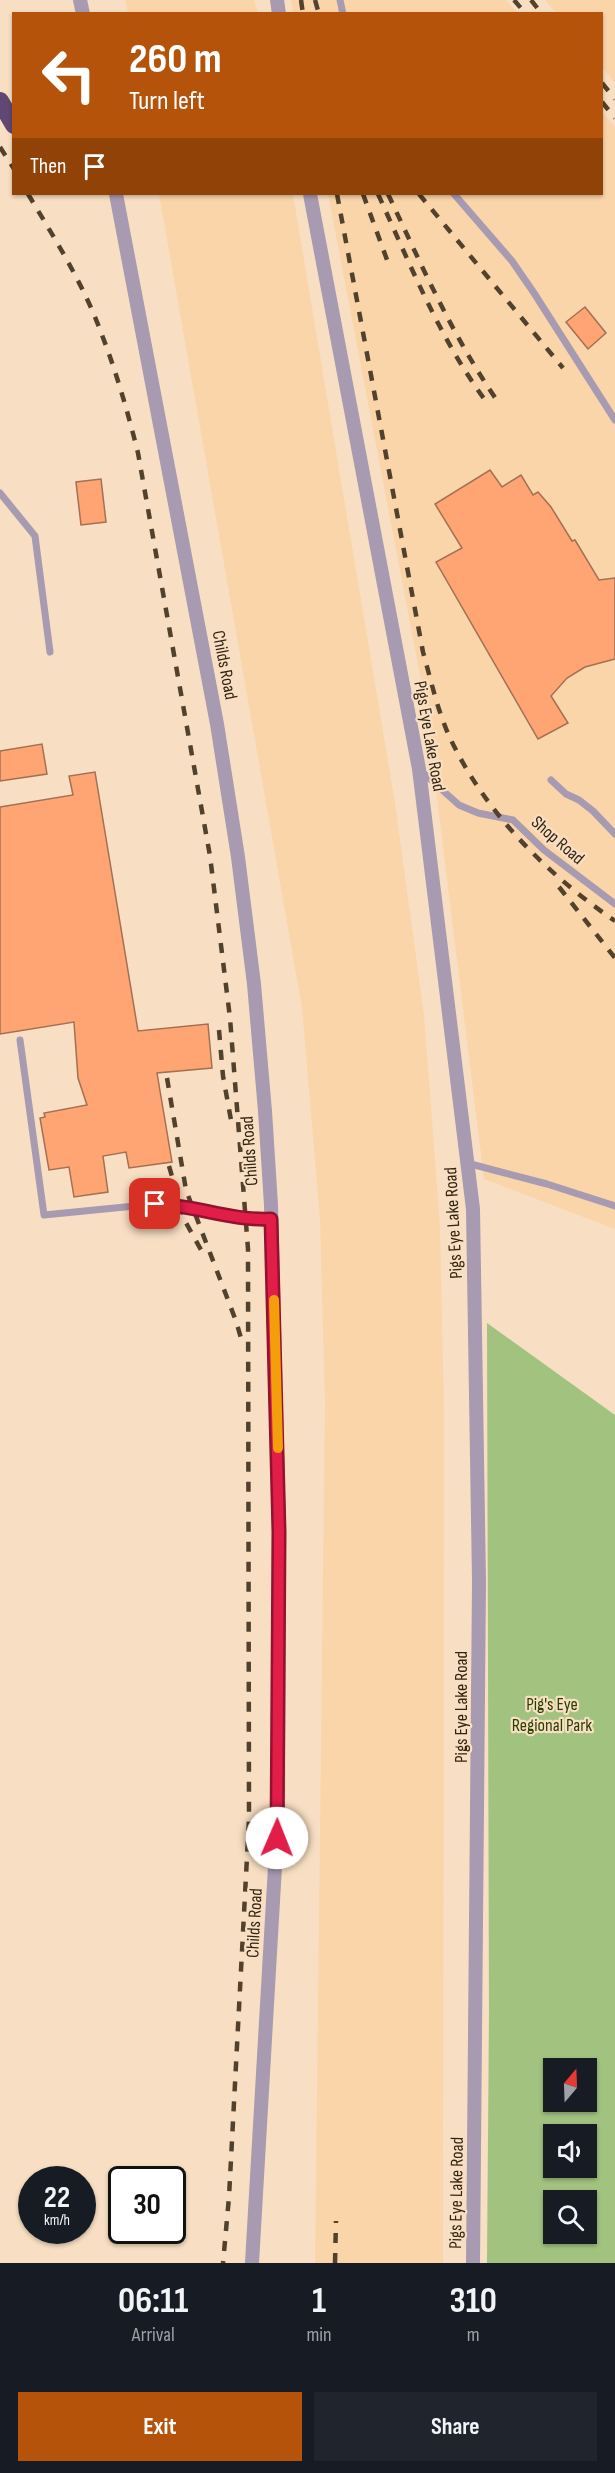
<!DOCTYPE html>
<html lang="en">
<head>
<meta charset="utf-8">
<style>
  :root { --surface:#171b24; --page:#20242c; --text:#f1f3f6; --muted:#9ea1a6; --accent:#b45309 }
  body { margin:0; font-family:"Sofia Sans Condensed",sans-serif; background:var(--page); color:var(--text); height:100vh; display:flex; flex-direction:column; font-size:22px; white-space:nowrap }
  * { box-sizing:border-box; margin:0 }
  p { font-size:20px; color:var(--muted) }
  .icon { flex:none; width:33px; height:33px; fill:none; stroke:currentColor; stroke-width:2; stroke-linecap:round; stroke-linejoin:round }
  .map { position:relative; height:2263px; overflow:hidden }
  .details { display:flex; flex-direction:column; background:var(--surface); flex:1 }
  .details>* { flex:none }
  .top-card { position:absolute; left:12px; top:12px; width:591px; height:183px; border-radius:0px; box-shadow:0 2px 4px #0004; background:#b45309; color:#fff; overflow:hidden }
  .needle { width:39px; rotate:19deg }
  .tools { position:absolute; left:543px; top:2058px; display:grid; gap:12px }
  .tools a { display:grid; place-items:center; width:54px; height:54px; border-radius:0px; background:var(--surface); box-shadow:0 2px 4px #0004; font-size:30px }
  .speed { position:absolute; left:18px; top:2166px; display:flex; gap:12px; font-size:30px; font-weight:700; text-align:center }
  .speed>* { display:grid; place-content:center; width:78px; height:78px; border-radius:50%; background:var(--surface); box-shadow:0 2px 4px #0004; line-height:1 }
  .speed small { font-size:15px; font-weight:400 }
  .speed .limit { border:3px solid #111; border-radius:9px; background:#fff; color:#111 }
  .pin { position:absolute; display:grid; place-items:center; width:51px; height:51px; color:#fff; margin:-26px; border-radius:12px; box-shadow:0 3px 9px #0006 }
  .me { position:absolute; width:66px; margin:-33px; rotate:1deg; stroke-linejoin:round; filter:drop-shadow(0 0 4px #0008) }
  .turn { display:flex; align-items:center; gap:21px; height:126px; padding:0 18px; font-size:27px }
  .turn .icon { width:78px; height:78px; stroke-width:2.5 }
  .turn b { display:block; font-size:42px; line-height:51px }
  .then { display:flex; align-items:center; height:57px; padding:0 18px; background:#0003; gap:12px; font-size:22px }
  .eta { display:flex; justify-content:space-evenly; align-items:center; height:102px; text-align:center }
  .eta b { font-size:36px; font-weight:700; line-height:42px }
  .button { display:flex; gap:12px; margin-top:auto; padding:12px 18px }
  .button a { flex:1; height:69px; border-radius:0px; background:var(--accent); color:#fff; font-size:24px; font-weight:700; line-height:69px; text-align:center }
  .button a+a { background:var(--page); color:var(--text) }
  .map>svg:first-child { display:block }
  .built { fill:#fad5aa }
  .green { fill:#a1c37f; fill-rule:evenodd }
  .building { fill:#fea573; stroke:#a37053; stroke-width:1.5 }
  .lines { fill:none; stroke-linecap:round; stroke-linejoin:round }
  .lane { stroke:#a79ab1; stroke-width:7 }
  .street { stroke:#a79ab1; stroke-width:14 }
  .highway { stroke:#614774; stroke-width:18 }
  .rail { stroke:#52412d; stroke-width:4.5; stroke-dasharray:10 10; stroke-linecap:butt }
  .route-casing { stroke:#92132f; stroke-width:15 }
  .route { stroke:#e11d48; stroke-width:10 }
  .slow { stroke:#f59e0b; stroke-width:10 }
  .labels { text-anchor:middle; stroke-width:4.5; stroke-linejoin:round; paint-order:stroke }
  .street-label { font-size:18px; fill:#332411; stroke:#f8dfc3 }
  .park-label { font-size:18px; fill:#274000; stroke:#f8dfc3 }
</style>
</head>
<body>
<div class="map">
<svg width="615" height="2263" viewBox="0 0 615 2263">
  <rect width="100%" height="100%" fill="#f8dfc3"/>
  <g class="built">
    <path d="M125,0h129l4,13h-130z"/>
    <path d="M291,0h215l12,13h-225z"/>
    <path d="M545,0h70v83l-13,-16v-53l-46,-1z"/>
    <path d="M602,112l13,15v1102l-131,-50 -59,-478 -97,-507h274z"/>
    <path d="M159,194h134l102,609 29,212 16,210 4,187 -1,851h-128l10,-860 -5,-184 -18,-211z"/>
  </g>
  <path class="green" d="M487,1323l128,92v848h-128l2,-250zM554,2068h32v34h-32zM554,2134h32v34h-32zM554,2200h32v34h-32z"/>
  <g class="building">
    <path d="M585,307l21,26 -18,16 -22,-27z"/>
    <path d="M490,470l12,17 19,-12 12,20 5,-3 13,15 21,34 3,-1 24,40 16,-2v81l-30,8 -18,11 -16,18 17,27 -30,16 -102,-177 26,-14 -27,-44z"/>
    <path d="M101,479l5,43 -25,3 -5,-43z"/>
    <path d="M42,744l5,30 -47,7v-30z"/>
    <path d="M95,772l43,259 70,-7 4,44 -55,5 15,89 -43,6 -3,-16 -23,4 5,36 -34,5 -5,-30 -20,3 -9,-52 5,-1 -1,-4 43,-8 -9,-27 -4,-56 -74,12v-227l73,-12 -4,-19z"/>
  </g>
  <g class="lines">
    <g class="lane">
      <path d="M340,0l3,14"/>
      <path d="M454,194l58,67 22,32 81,127"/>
      <path d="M0,493l35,43 15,116"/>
      <path d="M421,771l38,34 19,8 35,7 31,30 71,54"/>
      <path d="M551,780l15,14 13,6 14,11 22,23"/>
      <path d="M20,1040l24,175 111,-11 37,5 54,11 25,-1"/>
      <path d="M467,1163l80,21 68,22"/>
    </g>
    <g class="street">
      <path d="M80,0l3,14"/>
      <path d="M277,0l2,14"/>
      <path d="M116,194l101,530 21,133 16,127 11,127 6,94 8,327 -1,283 -26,448"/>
      <path d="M310,194l109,575 54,440 6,372 -6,682"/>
    </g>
    <path class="highway" d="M0,101l14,24"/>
    <g class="rail">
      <path d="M301,0l2,14"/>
      <path d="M315,0l4,14"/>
      <path d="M514,0l12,14"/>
      <path d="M531,0l11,14"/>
      <path d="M602,83l13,16"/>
      <path d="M602,102l13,16"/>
      <path d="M0,147l14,22"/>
      <path d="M28,194c27,45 56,91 74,141 15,39 26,78 36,118l72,403 20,162 18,231 1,570 -20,378 -6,66"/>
      <path d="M337,194l86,458c9,32 16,66 32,96 36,71 95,128 160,173"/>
      <path d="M363,194l27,74"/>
      <path d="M378,194c33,72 62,146 110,210"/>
      <path d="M388,194c33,70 64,141 108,205"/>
      <path d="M419,194l144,174"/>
      <path d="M559,887l56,71"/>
      <path d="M219,1030l4,46 8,44"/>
      <path d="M167,1078l19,112 50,131 7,24"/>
      <path d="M169,1166l16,55 20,36"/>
      <path d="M335,2263l1,-42"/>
    </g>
  </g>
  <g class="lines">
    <g class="route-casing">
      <path id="route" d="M155,1204c40,1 76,17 116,15l8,313 -2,306"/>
    </g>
    <use href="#route" class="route"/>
    <path class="slow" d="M274,1300l4,148"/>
  </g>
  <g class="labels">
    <g class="street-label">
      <text transform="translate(225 665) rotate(79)" y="6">Childs Road</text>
      <text transform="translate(430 736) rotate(80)" y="6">Pigs Eye Lake Road</text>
      <text transform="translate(558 840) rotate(41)" y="6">Shop Road</text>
      <text transform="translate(249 1151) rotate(-94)" y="6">Childs Road</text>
      <text transform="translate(453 1223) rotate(-93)" y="6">Pigs Eye Lake Road</text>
      <text transform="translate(461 1707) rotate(-90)" y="6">Pigs Eye Lake Road</text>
      <text transform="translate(254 1923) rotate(-87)" y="6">Childs Road</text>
      <text transform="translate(456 2193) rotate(-89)" y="6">Pigs Eye Lake Road</text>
    </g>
    <g class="park-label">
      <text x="552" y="1710">Pig's Eye<tspan x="552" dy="21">Regional Park</tspan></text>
    </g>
  </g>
</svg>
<div class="tools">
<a><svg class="needle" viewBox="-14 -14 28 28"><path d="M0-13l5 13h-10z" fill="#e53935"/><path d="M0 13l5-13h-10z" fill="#9ea1a6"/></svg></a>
<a><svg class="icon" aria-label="sound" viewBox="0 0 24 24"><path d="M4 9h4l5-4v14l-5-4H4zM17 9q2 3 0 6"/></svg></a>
<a><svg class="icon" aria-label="search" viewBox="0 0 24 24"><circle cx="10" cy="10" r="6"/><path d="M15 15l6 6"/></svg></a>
</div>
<div class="speed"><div>22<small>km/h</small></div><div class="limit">30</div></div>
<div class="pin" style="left:155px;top:1204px;background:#d93025"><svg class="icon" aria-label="arrive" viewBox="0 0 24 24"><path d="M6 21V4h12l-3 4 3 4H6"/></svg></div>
<svg class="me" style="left:277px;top:1838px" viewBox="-20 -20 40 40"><circle r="19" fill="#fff"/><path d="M0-13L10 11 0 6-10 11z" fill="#e11d48"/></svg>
<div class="top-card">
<div class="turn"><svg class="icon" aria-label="left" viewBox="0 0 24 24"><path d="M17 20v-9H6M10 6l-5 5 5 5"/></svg><div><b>260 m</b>Turn left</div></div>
<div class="then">Then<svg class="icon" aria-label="arrive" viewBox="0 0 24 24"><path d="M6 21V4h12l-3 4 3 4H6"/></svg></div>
</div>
</div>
<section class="details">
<div class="eta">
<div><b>06:11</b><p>Arrival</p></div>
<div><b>1</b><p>min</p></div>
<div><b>310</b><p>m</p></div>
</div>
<div class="button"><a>Exit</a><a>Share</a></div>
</section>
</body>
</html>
